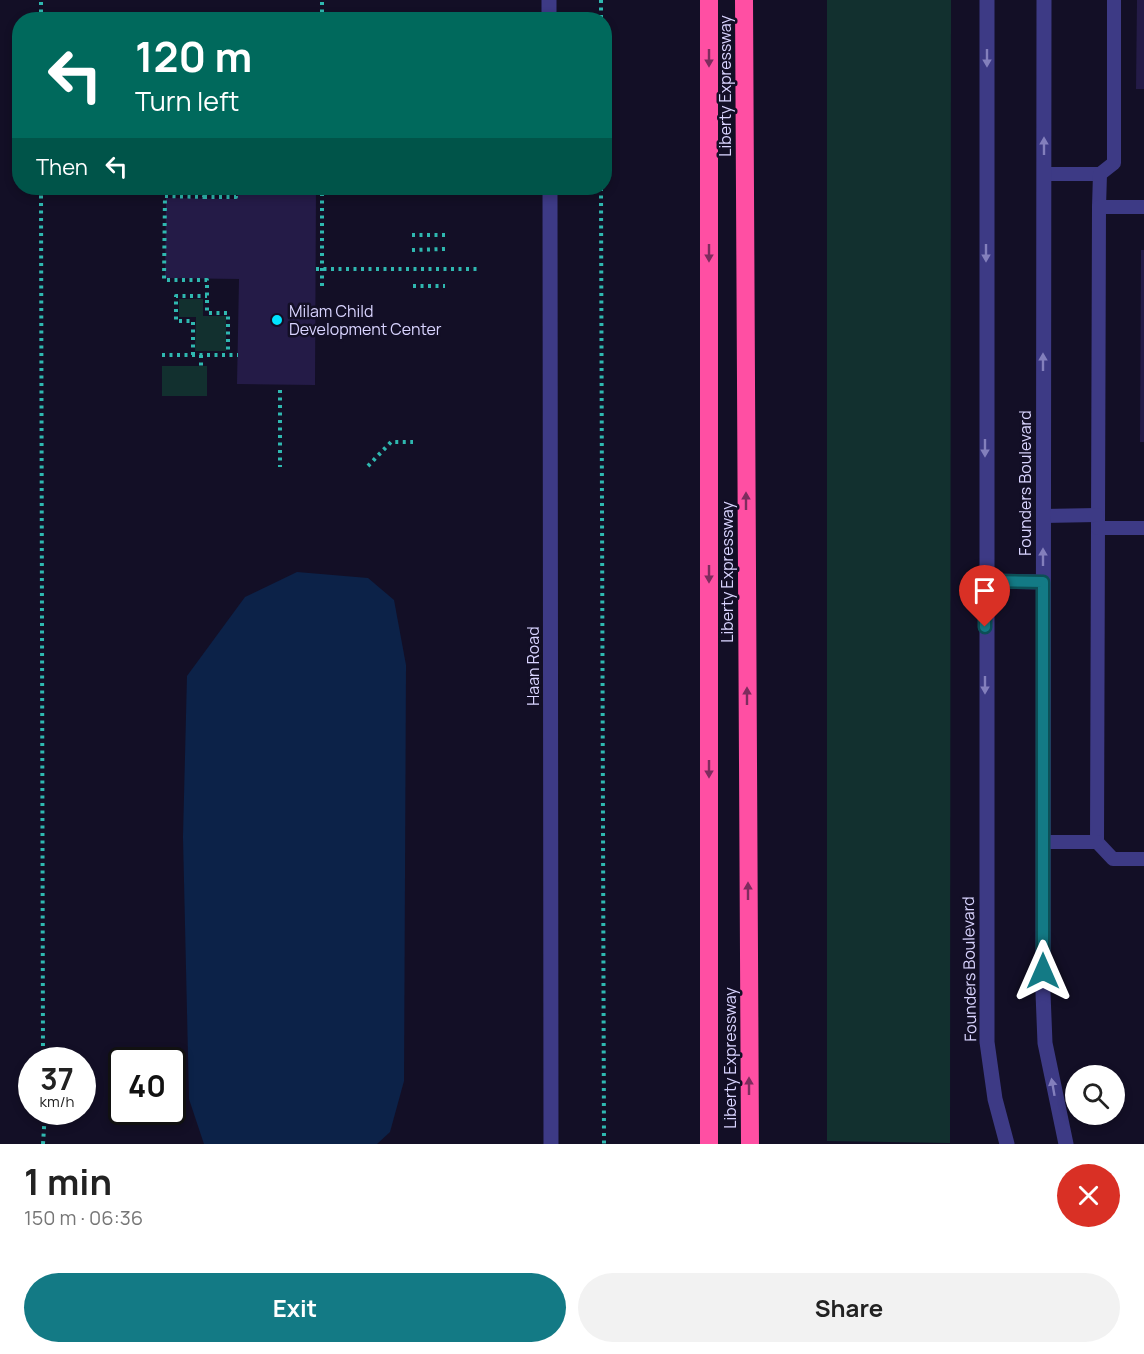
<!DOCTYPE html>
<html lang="en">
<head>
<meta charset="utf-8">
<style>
  :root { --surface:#fff; --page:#f2f2f2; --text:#222; --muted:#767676; --accent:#137a85 }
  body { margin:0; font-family:Manrope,sans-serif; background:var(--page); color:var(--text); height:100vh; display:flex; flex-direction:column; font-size:22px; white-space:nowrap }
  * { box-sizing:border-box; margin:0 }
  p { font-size:20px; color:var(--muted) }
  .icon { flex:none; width:33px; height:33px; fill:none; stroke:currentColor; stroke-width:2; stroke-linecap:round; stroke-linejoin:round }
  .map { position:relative; height:1144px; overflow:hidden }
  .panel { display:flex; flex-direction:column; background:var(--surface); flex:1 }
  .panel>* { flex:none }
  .guide { position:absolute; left:12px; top:12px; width:600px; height:183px; border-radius:24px; box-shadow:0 3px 9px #0003; background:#00695c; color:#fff; overflow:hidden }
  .controls { position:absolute; left:1065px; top:1065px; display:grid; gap:12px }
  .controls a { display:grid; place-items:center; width:60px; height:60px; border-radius:50%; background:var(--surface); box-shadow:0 3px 9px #0003; font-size:30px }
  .speed { position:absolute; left:18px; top:1047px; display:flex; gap:12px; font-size:30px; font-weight:700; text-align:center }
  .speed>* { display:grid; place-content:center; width:78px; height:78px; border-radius:50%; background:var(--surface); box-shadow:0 3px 9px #0003; line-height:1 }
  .speed small { font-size:15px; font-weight:400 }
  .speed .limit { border:3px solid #111; border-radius:9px; background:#fff; color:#111 }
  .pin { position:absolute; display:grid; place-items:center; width:51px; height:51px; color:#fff; margin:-62px -26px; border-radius:50% 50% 50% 0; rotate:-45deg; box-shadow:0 0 6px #0007 }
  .pin .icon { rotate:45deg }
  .me { position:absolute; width:66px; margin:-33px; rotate:0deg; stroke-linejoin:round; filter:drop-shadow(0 0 4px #0008) }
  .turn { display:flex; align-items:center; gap:21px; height:126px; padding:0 24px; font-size:27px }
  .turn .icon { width:78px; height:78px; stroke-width:2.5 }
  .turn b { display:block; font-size:42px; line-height:51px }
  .then { display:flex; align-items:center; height:57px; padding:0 24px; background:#0003; gap:12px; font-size:22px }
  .round { display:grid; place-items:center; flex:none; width:63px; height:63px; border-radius:32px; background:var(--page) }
  .headline { display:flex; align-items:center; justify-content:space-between; height:102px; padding:0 24px }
  h1 { font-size:36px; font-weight:700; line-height:45px }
  .cta { display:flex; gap:12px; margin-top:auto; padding:12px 24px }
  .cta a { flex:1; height:69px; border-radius:36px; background:var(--accent); color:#fff; font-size:24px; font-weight:700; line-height:69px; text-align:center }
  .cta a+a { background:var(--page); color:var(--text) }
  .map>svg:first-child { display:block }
  .green { fill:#12302f }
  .water { fill:#0c2248 }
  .building { fill:#241b47 }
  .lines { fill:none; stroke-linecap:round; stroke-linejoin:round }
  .path { stroke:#2fb8b0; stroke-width:4; stroke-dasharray:3 4.5; stroke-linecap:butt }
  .service { stroke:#3d3a85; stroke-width:14 }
  .tertiary { stroke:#3d3a85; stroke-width:15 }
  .motorway { stroke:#ff4fa3; stroke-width:18 }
  .oneway { fill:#7d2c5e }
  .oneway2 { fill:#837fbc }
  .route-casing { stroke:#0c4f56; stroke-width:15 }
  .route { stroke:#137a85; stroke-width:10 }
  .poi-dot { fill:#00e5ff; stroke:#130f26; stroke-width:2 }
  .labels { text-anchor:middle; stroke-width:5; stroke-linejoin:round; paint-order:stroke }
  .street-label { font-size:16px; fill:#d9d4ff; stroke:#130f26 }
  .poi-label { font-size:16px; fill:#d9d4ff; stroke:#130f26; text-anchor:start }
</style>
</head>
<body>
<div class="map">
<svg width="1144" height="1144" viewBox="0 0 1144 1144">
  <rect width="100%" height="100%" fill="#130f26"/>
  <g class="green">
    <path d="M827,0h124l-1,1143 -123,-2z"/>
    <path d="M179,299h24v17h23v35h-31l1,-34h-17z"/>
    <rect x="162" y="366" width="45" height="30"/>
  </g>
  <path class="water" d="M297,572l71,6 26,22 12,65 -2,416 -14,51 -13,12h-173l-15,-45 -6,-262 4,-161 58,-79z"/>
  <g class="building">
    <path d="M1137,0h7v89h-8z"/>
    <path d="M238,188h78l-1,197 -78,-1 2,-105 -74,-1 1,-80 71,1z"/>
    <path d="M1141,250h3v192h-4z"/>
  </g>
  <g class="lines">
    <g class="path">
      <path d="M601,0v20"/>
      <path d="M41,20v-20"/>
      <path d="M322,20v-20"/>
      <path d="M41,188l2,872"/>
      <path d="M204,188v9l-39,-1 -1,84h43v33h21v41"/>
      <path d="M601,188l3,956"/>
      <path d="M204,197h32v-9"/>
      <path d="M412,235h33"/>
      <path d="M412,250l33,-1"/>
      <path d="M316,269h162"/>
      <path d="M322,286v-98"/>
      <path d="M413,286h32"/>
      <path d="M162,355h76"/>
      <path d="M193,355v-34h-17v-25h31"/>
      <path d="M201,355v11"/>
      <path d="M280,390v77"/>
      <path d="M368,466l23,-24h22"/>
      <path d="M43,1144l2,-32"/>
    </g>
    <g class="service">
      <path d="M1044,174h56"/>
      <path d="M1099,207l1,-33 14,-11v-163"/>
      <path d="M1144,207h-45l-2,635 16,17h31"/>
      <path d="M1043,516l54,-1"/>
      <path d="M1098,528h46"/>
      <path d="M1043,842h54"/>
    </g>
    <g class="tertiary">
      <path d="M549,0v20"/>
      <path d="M987,0v1042l8,57 12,45"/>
      <path d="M1044,0l-1,993 2,50 21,101"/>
      <path d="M550,188l1,956"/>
      <path d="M985,581l58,1"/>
    </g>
    <g class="motorway">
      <path d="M709,0v1144"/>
      <path d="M744,0l6,1144"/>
    </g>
  </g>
  <defs><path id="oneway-solid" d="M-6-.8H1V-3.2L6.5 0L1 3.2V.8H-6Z" transform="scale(1.5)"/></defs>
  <g class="oneway">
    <use href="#oneway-solid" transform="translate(709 58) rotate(90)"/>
    <use href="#oneway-solid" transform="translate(709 253) rotate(90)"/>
    <use href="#oneway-solid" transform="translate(746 501) rotate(-90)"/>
    <use href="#oneway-solid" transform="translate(709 574) rotate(90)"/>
    <use href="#oneway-solid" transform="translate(747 696) rotate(-90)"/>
    <use href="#oneway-solid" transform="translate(709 769) rotate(90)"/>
    <use href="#oneway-solid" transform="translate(748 891) rotate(-90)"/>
    <use href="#oneway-solid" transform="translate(749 1086) rotate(-90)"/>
  </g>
  <g class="oneway2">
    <use href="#oneway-solid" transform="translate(987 58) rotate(90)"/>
    <use href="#oneway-solid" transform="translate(1044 146) rotate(-90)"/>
    <use href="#oneway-solid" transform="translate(986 253) rotate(90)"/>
    <use href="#oneway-solid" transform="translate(1043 362) rotate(-90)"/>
    <use href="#oneway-solid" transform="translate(985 448) rotate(90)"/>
    <use href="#oneway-solid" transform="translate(1043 557) rotate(-90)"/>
    <use href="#oneway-solid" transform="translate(985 685) rotate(90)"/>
    <use href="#oneway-solid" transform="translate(1053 1087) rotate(-100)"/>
  </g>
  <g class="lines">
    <g class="route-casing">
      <path id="route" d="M985,627v-46l58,1v389"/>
    </g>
    <use href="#route" class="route"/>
  </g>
  <circle class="poi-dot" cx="277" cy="320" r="6"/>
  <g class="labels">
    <g class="street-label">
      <text transform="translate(725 86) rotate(-90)" y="6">Liberty Expressway</text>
      <text transform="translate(1025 483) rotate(-90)" y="6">Founders Boulevard</text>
      <text transform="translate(727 572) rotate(-90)" y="6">Liberty Expressway</text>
      <text transform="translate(533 666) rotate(-90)" y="6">Haan Road</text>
      <text transform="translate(969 969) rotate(-91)" y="6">Founders Boulevard</text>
      <text transform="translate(730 1058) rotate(-90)" y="6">Liberty Expressway</text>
    </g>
    <g class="poi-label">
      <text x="289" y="317">Milam Child<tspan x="289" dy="18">Development Center</tspan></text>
    </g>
  </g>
</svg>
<div class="controls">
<a><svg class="icon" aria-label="search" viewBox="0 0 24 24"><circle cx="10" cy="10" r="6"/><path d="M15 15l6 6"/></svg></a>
</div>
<div class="speed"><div>37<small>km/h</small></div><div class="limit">40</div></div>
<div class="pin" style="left:985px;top:627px;background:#d93025"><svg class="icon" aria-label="arrive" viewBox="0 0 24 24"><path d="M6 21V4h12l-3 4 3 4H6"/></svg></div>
<svg class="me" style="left:1043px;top:971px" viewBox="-20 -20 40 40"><path d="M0-17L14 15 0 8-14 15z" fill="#137a85" stroke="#fff" stroke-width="4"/></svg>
<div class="guide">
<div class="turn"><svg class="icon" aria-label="left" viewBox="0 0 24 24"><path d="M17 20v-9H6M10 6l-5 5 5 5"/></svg><div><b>120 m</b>Turn left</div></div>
<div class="then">Then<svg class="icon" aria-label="left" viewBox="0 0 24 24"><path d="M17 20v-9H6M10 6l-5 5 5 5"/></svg></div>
</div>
</div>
<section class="panel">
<div class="headline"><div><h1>1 min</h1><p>150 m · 06:36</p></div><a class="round" style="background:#d93025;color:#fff"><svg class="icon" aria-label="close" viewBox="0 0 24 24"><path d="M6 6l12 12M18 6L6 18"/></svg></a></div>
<div class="cta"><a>Exit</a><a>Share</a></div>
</section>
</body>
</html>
